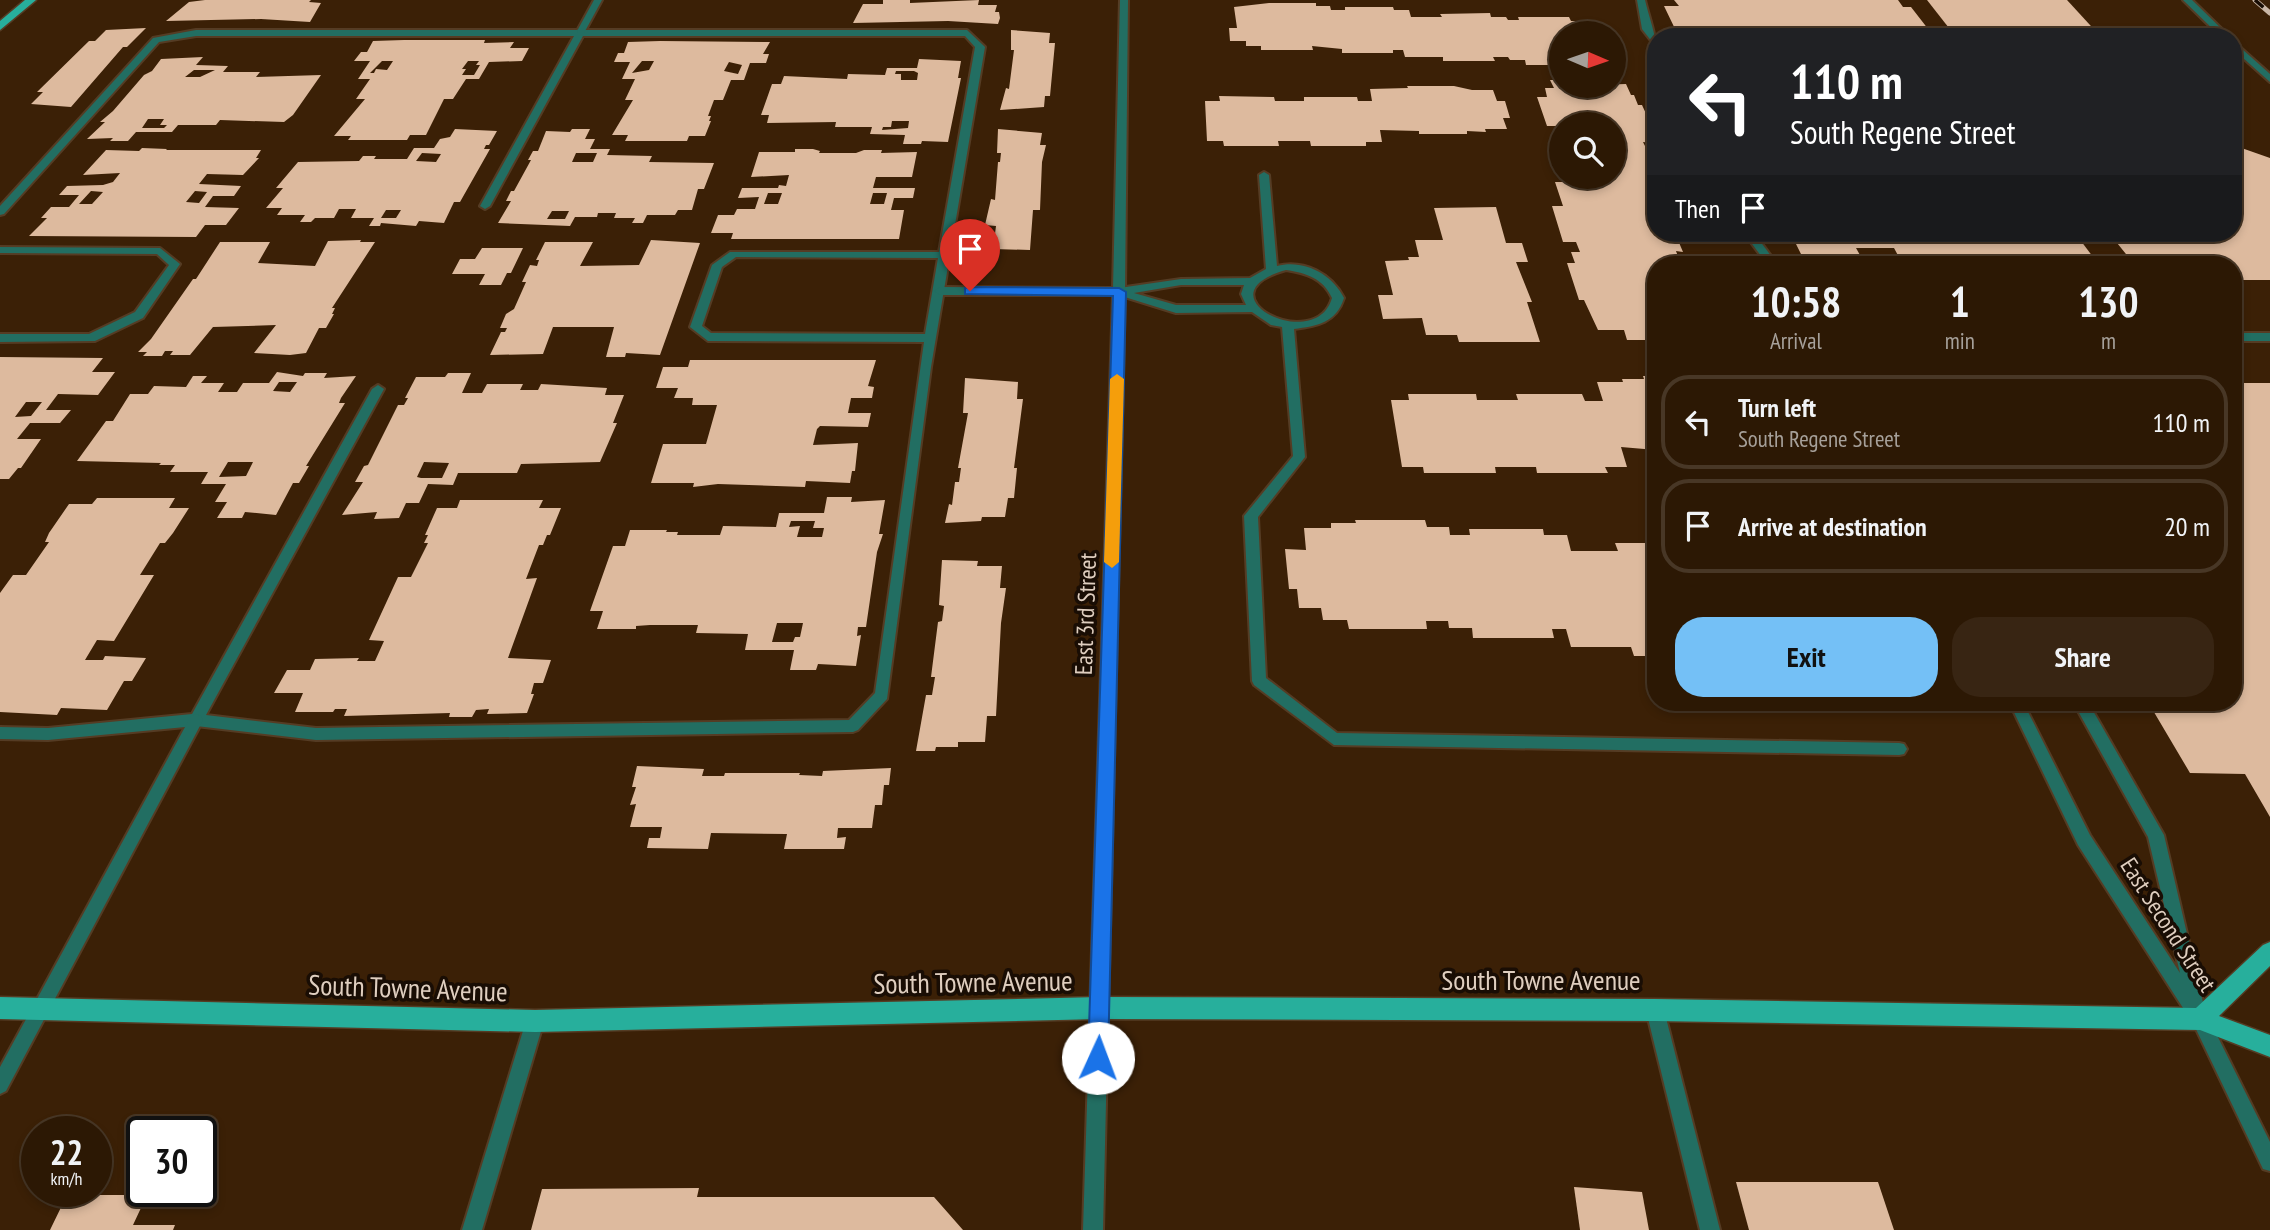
<!DOCTYPE html>
<html lang="en">
<head>
<meta charset="utf-8">
<style>
  :root { --surface:#2c1804; --page:#382513; --text:#f1f3f6; --muted:#a6a09a; --line:#483726; --accent:#74c0f6 }
  body { margin:0; font-family:"PT Sans Narrow",sans-serif; background:var(--page); color:var(--text); height:100vh; display:flex; flex-direction:column; font-size:26px; white-space:nowrap }
  * { box-sizing:border-box; margin:0 }
  p { font-size:23px; color:var(--muted) }
  .icon { flex:none; width:38px; height:38px; fill:none; stroke:currentColor; stroke-width:2; stroke-linecap:round; stroke-linejoin:round }
  .map { position:relative; flex:1; overflow:hidden }
  .side { position:absolute; left:1647px; top:256px; width:595px; height:455px; display:flex; flex-direction:column; background:var(--surface); border-radius:28px; box-shadow:0 4px 10px #0003,0 0 0 2px var(--line) }
  .side>* { flex:none }
  .hud { position:absolute; left:1647px; top:28px; width:595px; height:214px; border-radius:28px; box-shadow:0 4px 10px #0003,0 0 0 2px var(--line); background:#202124; color:#fff; overflow:hidden }
  .needle { width:46px; rotate:92deg }
  .tools { position:absolute; left:1549px; top:21px; display:grid; gap:14px }
  .tools a { display:grid; place-items:center; width:77px; height:77px; border-radius:50%; background:var(--surface); box-shadow:0 4px 10px #0003,0 0 0 2px var(--line); font-size:35px }
  .speed { position:absolute; left:21px; top:1116px; display:flex; gap:14px; font-size:35px; font-weight:700; text-align:center }
  .speed>* { display:grid; place-content:center; width:91px; height:91px; border-radius:50%; background:var(--surface); box-shadow:0 4px 10px #0003,0 0 0 2px var(--line); line-height:1 }
  .speed small { font-size:18px; font-weight:400 }
  .speed .limit { border:4px solid #111; border-radius:10px; background:#fff; color:#111 }
  .pin { position:absolute; display:grid; place-items:center; width:60px; height:60px; color:#fff; margin:-72px -30px; border-radius:50% 50% 50% 0; rotate:-45deg; box-shadow:0 0 7px #0007 }
  .pin .icon { rotate:45deg }
  .me { position:absolute; width:77px; margin:-38px; rotate:2deg; stroke-linejoin:round; filter:drop-shadow(0 0 5px #0008) }
  .turn { display:flex; align-items:center; gap:24px; height:147px; padding:0 28px; font-size:32px }
  .turn .icon { width:91px; height:91px; stroke-width:2.5 }
  .turn b { display:block; font-size:49px; line-height:60px }
  .then { display:flex; align-items:center; height:66px; padding:0 28px; background:#0003; gap:14px; font-size:26px }
  .eta { display:flex; justify-content:space-evenly; align-items:center; height:119px; text-align:center }
  .eta b { font-size:42px; font-weight:600; line-height:49px }
  .cta { display:flex; gap:14px; margin-top:auto; padding:14px 28px }
  .cta a { flex:1; height:80px; border-radius:28px; background:var(--accent); color:#111; font-size:28px; font-weight:600; line-height:80px; text-align:center }
  .cta a+a { background:var(--page); color:var(--text) }
  ul { padding:0; list-style:none }
  li { display:flex; align-items:center; gap:21px; height:94px; margin:0 14px 10px; padding:0 14px; border:4px solid var(--line); border-radius:28px }
  li div { flex:1 }
  li b { display:block; font-size:26px }
  li em { font-style:normal }
  .map>svg:first-child { display:block }
  .building { fill:#ddba9e; fill-rule:evenodd }
  .lines { fill:none; stroke-linecap:round; stroke-linejoin:round }
  .lane-casing { stroke:#553c24; stroke-width:4 }
  .street-casing { stroke:#553c24; stroke-width:4 }
  .primary-casing { stroke:#553c24; stroke-width:3 }
  .lane { fill:#226e62; fill-rule:evenodd }
  .street { fill:#226e62; fill-rule:evenodd }
  .primary { fill:#27af9c; fill-rule:evenodd }
  .rail-casing { stroke:#cab7a7; stroke-width:5 }
  .rail { stroke:#190d04; stroke-width:3.5; stroke-dasharray:11; stroke-linecap:butt }
  .route { fill:#1a73e8; stroke:#114b97; stroke-width:2 }
  .slow { fill:#f59e0b }
  .labels { text-anchor:middle; stroke-width:7; stroke-linejoin:round; paint-order:stroke }
  .street-label { font-size:24px; fill:#dfcebf; stroke:#190d04 }
  .near-street-label { font-size:28px; fill:#dfcebf; stroke:#190d04 }
</style>
</head>
<body>
<div class="map">
<svg width="2270" height="1230" viewBox="0 0 2270 1230">
  <rect width="100%" height="100%" fill="#3b2006"/>
  <g class="building">
    <path d="M205,0h106l-2,2 12,1 -11,19 -49,-3 -95,2 23,-19z"/>
    <path d="M883,0h27v3l69,-3 -1,5h19l-2,7h4l1,6 -2,6 -50,-3 -95,2 10,-19h20z"/>
    <path d="M1674,0h224l5,7h8l21,27h-9l2,3h-225l-1,-4h-22l-13,-27h15z"/>
    <path d="M1927,0h140l34,37h-145z"/>
    <path d="M1269,3h47v3h14l1,4h14v-3h48l1,3h15l2,7h31l-2,-3 50,-1 1,4h15l2,3h11l-1,-3h51l2,4h16l2,4h13l3,8h-44v32h-35l-1,-5h-15l-2,-3h-15l2,4h-52v-4h-38l-2,-7h-10v3h-51v-4l-30,-3 1,4h-52v-4h-15v-5h-16l-1,-13h8l-3,-21z"/>
    <path d="M146,28l-19,19h-4l-52,60 -40,-3 12,-12h-6l52,-51h6l11,-11z"/>
    <path d="M1011,30l39,3 -1,10h6l-5,53h-5l-1,11 -44,3 6,-22 3,1 5,-39h-3z"/>
    <path d="M1614,38l11,25h-11z"/>
    <path d="M404,40h81l-1,3 30,-1 -4,6h19l-7,13 -33,1 -10,17h-13l-13,20h-9l-18,36h-16l-3,5h-59l3,-4h-17l31,-37h-9l14,-20h-12l12,-18h-16l7,-9h6l6,-11zM382,61h11l-6,9 -11,-1 -2,4h-4zM468,61h11l-3,4h4l-6,10h-12l4,-6h-4z"/>
    <path d="M660,41l110,1 -7,12h6l-3,9h-16l-6,17h-13l-8,20h-9l-6,16h3l-2,5h2l-6,15h-16l-2,5h-62l3,-6h-16l21,-35h-8l10,-21h-13l8,-17h-16l4,-9h6l4,-11zM642,61h12l-5,9 -17,3zM729,62l13,3 -4,9 -14,-3z"/>
    <path d="M203,57l-7,8 32,1 -5,6h37l-4,5 65,-2 -28,40 -9,7 -64,-2 -4,5h-38l-6,7h-36l-8,9h-18l3,-3 -26,1 18,-17h-5l13,-11 31,-36 8,-4 9,-12zM194,70h21l-15,7h-15zM148,119h16l-4,6h7l-3,3h-22z"/>
    <path d="M919,59l42,2 -3,17h3l-13,64 -26,-1 -1,3h-18l2,-9 -35,-1 2,-7h-37l1,-5 -69,1 2,-8h-8l11,-31h9l3,-8 63,3 1,-5 37,1 2,-7h30zM896,71h18l4,2 -1,7h-16v-6h-6zM892,121h17l-1,7 -26,2 1,-3h8z"/>
    <path d="M1550,80h11v6l65,-2 5,11h3l4,10h4l13,28h-8l4,10 -8,-1 4,8 9,1v42h-6l6,14v26h19l8,19 -7,-1 4,11 -24,2v76h-29l-3,-10h-26l-14,-30h-5l-12,-37h8l-4,-11h9l-4,-10h-13l-11,-36h11l-8,-24h17l-2,-5h44v-53h-53v8l-3,-6h-11l-10,-29h10l-2,-9h9z"/>
    <path d="M1407,86h47l18,4h21l4,11h8l5,17h-7l4,11h-22l1,3 -19,-1v3h-48v-3l-39,-1 2,12h-16v4h-55l-1,-5h-32l1,5h-55l-1,-5h-16l-2,-40h15l-1,-5 55,1 1,4h29v-4h53l1,4h14l-2,-12 38,-1z"/>
    <path d="M455,129l42,2 -8,14h-3l-2,4h6l-30,53h-6l-10,21 -25,-2 -3,5 -35,-3 -1,3h-11l5,-8h-23l5,-9h-17l-5,9h-19l-4,4h-11l5,-7h-28l5,-7h-16l17,-20h-7l22,-26 61,-1 4,-5h13l-2,3h33l7,-11h20l6,-9 10,-2zM422,153l19,1 -5,8 -20,-1zM386,210h15l-5,8h-15z"/>
    <path d="M572,129h18l-5,10h10l-5,10h20l-3,6 45,1 -3,6 65,1 -10,26h-6l-6,21h-14l-3,5h-28l-4,8h-11l3,-5h-21l2,-5h-18l-1,4h-22l-5,9 -72,-3 13,-22h-5l5,-10h3l17,-31h-3l5,-9h5l8,-20 24,1zM576,153h21l-4,9h-21zM552,211h17l-4,8h-18z"/>
    <path d="M998,129l44,4 -2,12h6l-4,17 -2,48h-7l-3,40 -37,-1 3,-23 -11,-1 6,-26 4,1 3,-38h2l1,-9h-4z"/>
    <path d="M1554,134l7,1v41l-12,-33h8z"/>
    <path d="M2233,145l37,13v122h-37v-16h-99l-25,-31h124z"/>
    <path d="M142,148l25,1 -1,1h95l-5,8h3l-16,17 -36,-1 -8,10 42,2 -7,10h-21l-8,11 34,1 -13,17h-21l-9,12 -167,-1 18,-18h-6l10,-11h18l10,-12h-20l8,-9 36,-1 10,-3 7,-9 -37,2 23,-25 33,1zM91,191l12,1 -11,12h-13zM195,191l12,1 -8,11 -13,-1z"/>
    <path d="M795,149h18l7,2 -1,2h37l8,-3h18l-1,3 36,-1 -5,25h-36l-3,11h42l-2,10h-19l-3,12h13l-5,29h-168l2,-6h-22l7,-18h16l3,-6h18l4,-12 -21,1 4,-10h36l1,-3 7,1 3,-11 -38,2 8,-25h36zM768,193h14l-4,11h-14zM873,193h14l-3,11h-14z"/>
    <path d="M1496,207l10,36h16l6,19h-12l16,40h-5l13,40h-81l-2,-7h-31l-4,-17 -39,1 -5,-24h15l-8,-34 24,-1 -1,-3h11l-4,-17h28l-9,-32z"/>
    <path d="M1823,233h252l21,28h-195l-7,-13h-38l9,16h-59l-10,-20h34z"/>
    <path d="M361,240l-1,2h15l-43,66h3l-3,6h2l-8,14h-7l-13,25 -16,2 -36,-2 22,-28 -63,2 -23,28h-20l3,-4h-8l-3,5h-19l4,-4h-9l13,-13 42,-60h3l24,-37h50l-12,21 57,3 13,-25z"/>
    <path d="M651,240l49,3 -40,112 -34,-2 -1,4h-19l8,-30h-61l-10,27 -53,1 11,-23h4l2,-4h-7l6,-14 8,-5 12,-27h-4l8,-17 7,1 2,-6h-3l9,-18h48l-13,24 59,-1z"/>
    <path d="M482,248h41l-12,25h-4l-6,12h-22l6,-11h-33l8,-15h15z"/>
    <path d="M0,357l103,1 -11,14h23l-17,23 -40,-1 -12,16h25l-11,13h-30l-13,16h24l-20,29h-3l-9,11h-9zM26,402h16l-11,14 -16,1z"/>
    <path d="M690,360h186l-8,26 6,1 -2,11h-21l-3,15h23l-3,14 -48,-1 -3,3 -4,16 45,-2 -3,28h-3l-2,12 -44,-2 -1,6 -87,-3 -25,3 1,-4h-43l12,-39h43l11,-39h-25l1,-7h-19l4,-10h-22l7,-21h25z"/>
    <path d="M277,372l26,4 2,-3h22l-3,5 32,-2 -15,22 -2,5h6l-39,63h3l-10,17h-6l-17,32 -31,-3 -3,6h-25l10,-16h-12l11,-18h-25l7,-12h-38l5,-7h-16l2,-2 -84,-2 29,-40h7l17,-27h18l6,-8 32,1 7,-11h14l-6,7h23l-6,9h19l6,-9h26zM279,382h18l-7,10 -17,-1zM228,462h25l-7,14 -27,1z"/>
    <path d="M448,373h23l-9,20h20l5,-9h36l-3,6h18l3,-6 66,4 -2,7h19l-11,28h4l-17,39 -79,2 -4,9h-59l-5,12 -25,-1 -9,19h-13l-7,15 -25,1 3,-7 -35,3 21,-33h-8l9,-16 4,-1 30,-60h6l4,-7h-3l11,-21h29zM424,462l25,1 -7,15h-21l-4,-1z"/>
    <path d="M1643,376h13v74l-35,-3 6,20h-22l3,6h-71l-1,-6h-41l1,6h-72l-1,-6h-21l-11,-67h18l-1,-6h68l1,6h41l-2,-6h66l3,7h18l-6,-19h26l-1,-3h22z"/>
    <path d="M965,378l53,4 -1,17h6l-9,69h3l-3,30h-6l-3,19h-23l-1,4 -36,2 4,-19 3,1 3,-23h4l2,-14h-3l10,-55h-5z"/>
    <path d="M2233,383h37v434l-25,-43 -55,-1 -42,-71h85z"/>
    <path d="M827,497h25l-1,5 34,-2 -6,34h4l-6,18 -11,75h-8l-1,9 4,-1 -5,31 -38,-2 -2,6h-26l4,-20h-49l3,-16 -52,-1 2,-8h-48l-14,1v3h-39l6,-18h-13l23,-65h12l5,-16h37l-1,2h12l-1,3h43l3,-9 53,1 3,-14h45zM791,521h24l-2,7h11l-2,9h-25l3,-11 -11,1zM777,623h26l-3,14h-5l-2,5h-21z"/>
    <path d="M97,498h78l-6,10h20l-16,25 -8,10h-5l-20,32h14l-40,66 -17,-1 -12,20h18l2,-4 41,2 -14,23h-8l-17,29 -46,-2 -4,7 -57,-3v-119l13,-18h13l23,-33h-4l4,-9 20,-29h23z"/>
    <path d="M460,500h83l-4,8h22l-11,27h-3l-4,10h-4l-13,34 11,-1 -29,80 43,2 -8,23h-9l-3,11h3l-7,19 -40,1 2,-5 -13,1 -4,7h-23l1,-4 -106,3 3,-7h-12l-2,3h-38l8,-19h-29l13,-23h23l5,-11 44,-1 -2,3h18l9,-20 -15,-1 29,-63h13l17,-34h-4l4,-8h-3l12,-27h20z"/>
    <path d="M1355,520h70l2,7h22l1,8h20l-1,-6h74l1,6h23l4,16h47l-3,-8h41v113h-22l-3,-9h-60l-5,-18h-14l2,9h-81l-1,-10h-23l-1,-7h-22l1,8h-78l-2,-9h-24l-2,-12h-22l-2,-19h-8l-4,-40 21,1 -2,-22h27v-5h25z"/>
    <path d="M942,560l36,1 -1,5h25l-2,22h6l-5,35 -5,93h-9l-2,26h-27v5h-22l-1,4h-19l10,-56h6l3,-18h-4l7,-55 4,-1 2,-15 -5,-1z"/>
    <path d="M637,766l67,3 -2,7h22l1,-3h75l-1,2 23,1 1,-5 68,-3 -2,17h-5l-2,20h-7l-3,23h-34l-1,10 9,-1 -2,12h-60l3,-15 -76,-1 -3,16 -61,-1 2,-10h11l2,-11h-32l6,-23 -6,1 6,-18h-4z"/>
    <path d="M1736,1182h142l16,48h-145z"/>
    <path d="M1574,1187l68,5 7,38h-69z"/>
    <path d="M699,1188l-2,9h237l29,33h-432l11,-41z"/>
    <path d="M67,1195h80l-14,30h42l-2,5h-123z"/>
  </g>
  <g class="lines">
    <g class="lane-casing">
      <g id="lane">
        <path d="M581,28l4,2h382l18,17 -54,320 -44,332 -29,31 -5,2 -537,8 -120,-14 -148,14 -48,-1v-12l48,1 144,-14 180,-325 6,-4 6,4 -178,326 110,13 533,-8 26,-27 49,-351 -216,-1 -18,-14 22,-62 18,-13h209l36,-205 -10,-11h-382l-93,170 -5,3 -5,-3 94,-170h-378l-37,6 -155,172 -4,1v-9l153,-168 43,-8h381zM736,257l202,1 -13,76 -214,-1 -9,-7 20,-59z"/>
        <path d="M1264,172l5,3 8,91c27,-7 55,8 67,32 -8,25 -27,28 -50,31l11,128 -47,60 8,161 71,55 562,10 5,1 3,5 -3,5 -5,1 -565,-10 -80,-60 -2,-4 -8,-165 49,-60 -11,-129 -11,-2 -19,-13 -76,1 -61,-19 -2,-2 6,-4 62,-9 69,-1 16,-9 -7,-94zM1286,270c20,3 37,8 46,28 -16,57 -135,-3 -46,-28zM1181,285h63l-3,9 5,11h-70l-42,-12z"/>
        <path d="M0,247l160,1 20,16 -37,54 -48,23 -95,1v-8h89l46,-22 34,-47 -12,-11 -157,-1z"/>
        <path d="M1655,1001l6,3 3,6 56,220h-20l-54,-220 3,-6z"/>
        <path d="M535,1012l6,3 3,6 -62,209h-20l64,-209 3,-6z"/>
      </g>
    </g>
    <g class="street-casing">
      <g id="street">
        <path d="M594,0h8l-18,33h-6l-1,-2z"/>
        <path d="M1120,0h8l-3,292 -22,938h-20l30,-935h-173l-6,-4 6,-4 173,1z"/>
        <path d="M1637,0h8c3,14 11,35 11,47l-14,-18z"/>
        <path d="M2183,0h9l38,37h-9z"/>
        <path d="M2233,41l37,33v8l-37,-33z"/>
        <path d="M1744,233h10l23,31h-10z"/>
        <rect x="2233" y="333" width="37" height="8"/>
        <path d="M2009,702h14l67,133 90,138 -32,-136 -75,-135h15l76,133 41,176 65,131v29l-7,-2 -69,-144 -116,-180z"/>
        <path d="M196,714l5,2 2,4 -2,4 -195,367 -6,3v-27l191,-351z"/>
      </g>
    </g>
    <g class="primary-casing">
      <g id="primary">
        <path d="M25,0h11l-36,30v-9z"/>
        <path d="M2270,942v24l-51,50 51,19v22l-70,-27 -545,-9 -555,-2 -565,13 -535,-13v-22l535,13 565,-13 555,2 541,9 67,-63z"/>
      </g>
    </g>
    <use href="#lane" class="lane"/>
    <use href="#street" class="street"/>
    <use href="#primary" class="primary"/>
    <g class="rail-casing">
      <path id="rail" d="M2255,0l15,13"/>
    </g>
    <use href="#rail" class="rail"/>
  </g>
  <path class="route" d="M970,287l149,1 7,4 -18,766 -3,8 -7,3 -7,-3 -3,-8 25,-762 -148,-2v-6z"/>
  <path class="slow" d="M1117,374l7,5 -5,183 -7,6 -8,-6 6,-183z"/>
  <g class="labels">
    <g class="street-label">
      <text transform="translate(1086 614) rotate(-88)" y="8">East 3rd Street</text>
      <text transform="translate(2168 925) rotate(57)" y="8">East Second Street</text>
    </g>
    <g class="near-street-label">
      <text x="1541" y="990">South Towne Avenue</text>
      <text transform="translate(973 982) rotate(-1)" y="10">South Towne Avenue</text>
      <text transform="translate(408 988) rotate(2)" y="10">South Towne Avenue</text>
    </g>
  </g>
</svg>
<div class="tools">
<a><svg class="needle" viewBox="-14 -14 28 28"><path d="M0-13l5 13h-10z" fill="#e53935"/><path d="M0 13l5-13h-10z" fill="#a6a09a"/></svg></a>
<a><svg class="icon" aria-label="search" viewBox="0 0 24 24"><circle cx="10" cy="10" r="6"/><path d="M15 15l6 6"/></svg></a>
</div>
<div class="speed"><div>22<small>km/h</small></div><div class="limit">30</div></div>
<div class="pin" style="left:970px;top:291px;background:#d93025"><svg class="icon" aria-label="arrive" viewBox="0 0 24 24"><path d="M6 21V4h12l-3 4 3 4H6"/></svg></div>
<svg class="me" style="left:1098px;top:1058px" viewBox="-20 -20 40 40"><circle r="19" fill="#fff"/><path d="M0-13L10 11 0 6-10 11z" fill="#1a73e8"/></svg>
<div class="hud">
<div class="turn"><svg class="icon" aria-label="left" viewBox="0 0 24 24"><path d="M17 20v-9H6M10 6l-5 5 5 5"/></svg><div><b>110 m</b>South Regene Street</div></div>
<div class="then">Then<svg class="icon" aria-label="arrive" viewBox="0 0 24 24"><path d="M6 21V4h12l-3 4 3 4H6"/></svg></div>
</div>
<section class="side">
<div class="eta">
<div><b>10:58</b><p>Arrival</p></div>
<div><b>1</b><p>min</p></div>
<div><b>130</b><p>m</p></div>
</div>
<ul>
<li><svg class="icon" aria-label="left" viewBox="0 0 24 24"><path d="M17 20v-9H6M10 6l-5 5 5 5"/></svg><div><b>Turn left</b><p>South Regene Street</p></div><em>110 m</em></li>
<li><svg class="icon" aria-label="arrive" viewBox="0 0 24 24"><path d="M6 21V4h12l-3 4 3 4H6"/></svg><div><b>Arrive at destination</b></div><em>20 m</em></li>
</ul>
<div class="cta"><a>Exit</a><a>Share</a></div>
</section>
</div>
</body>
</html>
